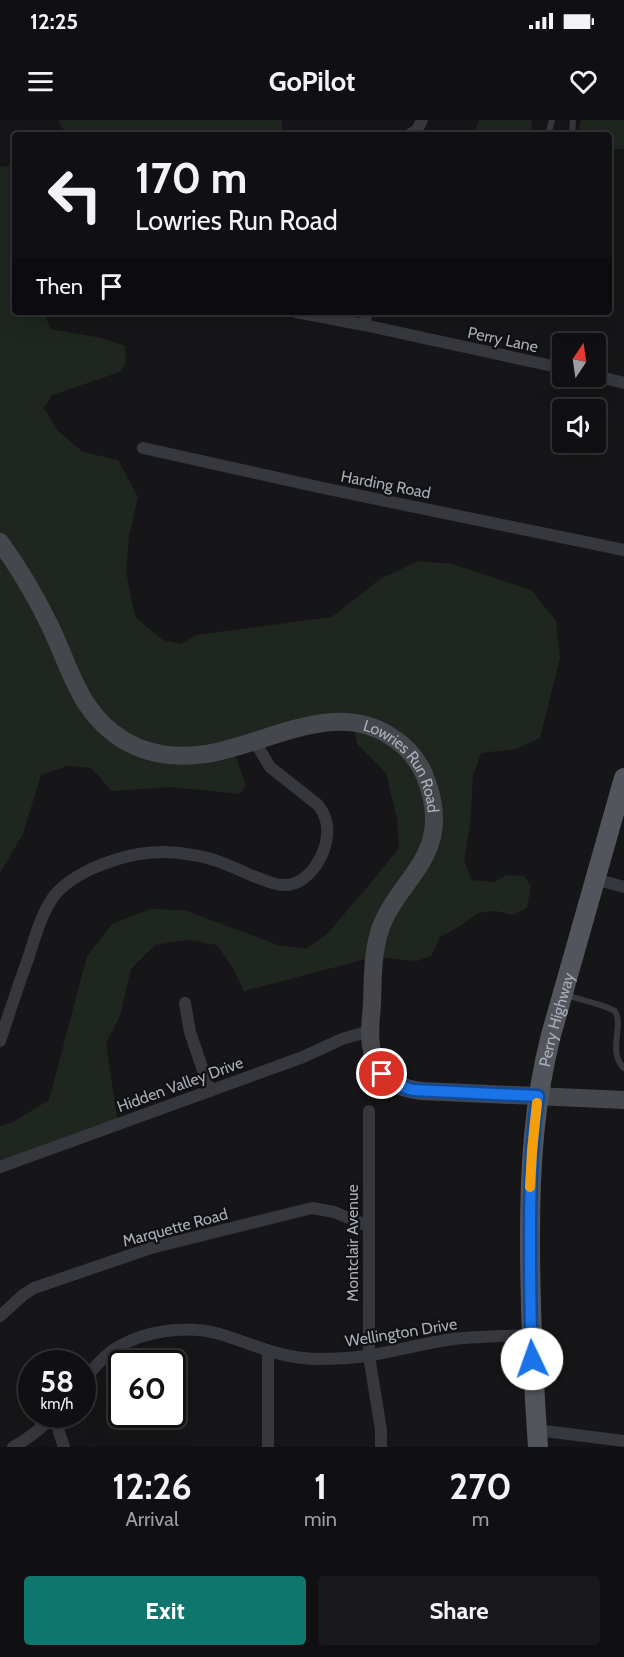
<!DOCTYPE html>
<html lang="en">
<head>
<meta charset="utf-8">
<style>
  :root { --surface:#101012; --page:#19191b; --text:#f1f3f6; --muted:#9c9d9f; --line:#303032; --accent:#0f766e }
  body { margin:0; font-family:Cabin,sans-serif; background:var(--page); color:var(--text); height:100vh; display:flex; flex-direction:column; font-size:22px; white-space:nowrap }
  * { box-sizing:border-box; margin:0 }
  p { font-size:20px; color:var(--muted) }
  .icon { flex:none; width:33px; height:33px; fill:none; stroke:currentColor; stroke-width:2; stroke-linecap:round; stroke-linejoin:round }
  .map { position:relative; height:1327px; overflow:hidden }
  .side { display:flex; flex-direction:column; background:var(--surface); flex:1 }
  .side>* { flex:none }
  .top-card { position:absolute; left:12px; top:12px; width:600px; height:183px; border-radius:6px; box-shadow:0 6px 24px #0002,0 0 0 2px var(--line); background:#101012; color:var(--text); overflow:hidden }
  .needle { width:39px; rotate:13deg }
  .tools { position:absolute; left:552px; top:213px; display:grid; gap:12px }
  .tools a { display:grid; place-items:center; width:54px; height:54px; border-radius:6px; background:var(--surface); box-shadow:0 6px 24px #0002,0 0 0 2px var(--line); font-size:30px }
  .speed { position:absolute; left:18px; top:1230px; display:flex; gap:12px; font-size:30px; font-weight:700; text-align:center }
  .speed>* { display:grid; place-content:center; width:78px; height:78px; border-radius:50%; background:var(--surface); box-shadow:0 6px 24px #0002,0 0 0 2px var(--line); line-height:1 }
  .speed small { font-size:15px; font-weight:400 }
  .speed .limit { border:3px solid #111; border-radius:9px; background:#fff; color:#111 }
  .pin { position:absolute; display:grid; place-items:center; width:51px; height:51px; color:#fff; margin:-26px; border:3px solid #fff; border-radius:50%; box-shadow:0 2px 6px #0007 }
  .me { position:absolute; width:66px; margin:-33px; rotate:357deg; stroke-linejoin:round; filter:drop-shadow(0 0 4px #0008) }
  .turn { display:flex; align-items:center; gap:21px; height:126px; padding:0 24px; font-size:27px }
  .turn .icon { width:78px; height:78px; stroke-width:2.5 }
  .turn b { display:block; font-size:42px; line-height:51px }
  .then { display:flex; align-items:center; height:57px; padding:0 24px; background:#0003; gap:12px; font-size:22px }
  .eta { display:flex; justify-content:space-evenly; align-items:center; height:102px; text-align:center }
  .eta b { font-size:36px; font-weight:700; line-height:42px }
  .button { display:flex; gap:12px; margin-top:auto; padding:12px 24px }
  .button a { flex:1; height:69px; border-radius:6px; background:var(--accent); color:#fff; font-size:24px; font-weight:700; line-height:69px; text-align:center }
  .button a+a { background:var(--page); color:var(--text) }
  .status { display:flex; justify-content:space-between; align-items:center; height:42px; padding:0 30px; background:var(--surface); direction:ltr }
  .status svg { height:16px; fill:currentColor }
  header { display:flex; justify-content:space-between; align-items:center; height:78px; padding:0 24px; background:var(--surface); font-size:27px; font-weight:700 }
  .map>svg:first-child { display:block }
  .green { fill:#1e261f }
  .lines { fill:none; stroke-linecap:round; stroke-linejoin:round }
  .lane { stroke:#37383d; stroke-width:6 }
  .street { stroke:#37383d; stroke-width:12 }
  .secondary { stroke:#45474d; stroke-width:18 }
  .primary { stroke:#53555c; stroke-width:20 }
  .route-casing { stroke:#114b97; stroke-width:15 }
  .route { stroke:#1a73e8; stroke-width:10 }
  .slow { stroke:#f59e0b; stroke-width:10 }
  .labels { text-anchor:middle; stroke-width:4.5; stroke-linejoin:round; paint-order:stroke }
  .street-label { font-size:16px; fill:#a8adb8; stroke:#111113 }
</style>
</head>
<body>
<div class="status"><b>12:25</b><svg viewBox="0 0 49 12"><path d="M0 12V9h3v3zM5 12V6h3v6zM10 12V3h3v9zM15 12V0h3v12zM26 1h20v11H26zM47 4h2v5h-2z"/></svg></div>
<header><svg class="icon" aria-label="menu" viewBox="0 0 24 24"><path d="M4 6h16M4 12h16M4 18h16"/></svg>GoPilot<svg class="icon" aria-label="heart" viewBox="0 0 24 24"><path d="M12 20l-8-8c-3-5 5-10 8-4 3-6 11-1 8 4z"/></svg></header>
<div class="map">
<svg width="624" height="1327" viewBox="0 0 624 1327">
  <rect width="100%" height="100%" fill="#161618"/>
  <g class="green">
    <path d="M58,0h224v11l-6,4h-210z"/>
    <path d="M479,0h53l-1,9 15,6h-81l11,-6z"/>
    <path d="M581,0h43v29l-15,1v-15h-31z"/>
    <path d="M15,44v148h29l6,17 52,9 23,8 1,16 -6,10 -68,23 -8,13 14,23 25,21 35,8 20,37 -9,40 -3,34 9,46 28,23 18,4 15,-9 136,-18 48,-38 38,-18 34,3 79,26 25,31 4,37 -20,80 -24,11 -35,4 -8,23 -3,50 -6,34 8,20 21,2 14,-7 17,1 7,10 -4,22 -14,7 -17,-4 -18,2 -16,12 -22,12 -9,19 -14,5 -43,-4 -130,34 -11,-23 -16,-23 -29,-5 -33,5 -24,24 -11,47 -14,27 12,81 -118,43v-41l15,-5 34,-21 38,-144 25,-32 38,-15 34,1 94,35 28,4 21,-15 44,-51 28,-35 -2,-29 -11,-46 -29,-29 -4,-22 -120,27 13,36 -6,9 -69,-7 -59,4 -21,-23 -23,-2 -27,9 -18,59 -23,39v-706z"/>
  </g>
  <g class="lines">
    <g class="lane">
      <path d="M548,15l4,-15"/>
      <path d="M572,15l1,-15"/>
      <path d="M566,875c12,4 40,10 49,16 9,15 -8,41 9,57"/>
    </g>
    <g class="street">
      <path d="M409,15l8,-5 5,-10"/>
      <path d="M296,192l68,13 198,43"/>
      <path d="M364,205l3,-13"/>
      <path d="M596,256l28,7"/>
      <path d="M143,328l180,40 301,62"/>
      <path d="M595,759l29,8"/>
      <path d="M185,883l5,29 20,59"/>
      <path d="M0,921c9,-27 18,-55 28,-82 7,-22 13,-45 26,-63 9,-12 23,-20 37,-27 34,-15 64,-21 102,-14 21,3 40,12 60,21 9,3 20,9 30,9 27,1 47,-35 44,-59 -1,-8 -4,-15 -9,-21l-48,-38 -15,-25"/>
      <path d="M369,991v245l12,74v17"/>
      <path d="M0,1047l303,-110 39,-18 28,-8"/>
      <path d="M0,1196l23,-21 11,-7 117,-40 161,-40 22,4 34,14"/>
      <path d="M268,1231v96"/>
      <path d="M82,1262c11,-13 22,-27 36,-35 27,-16 68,-22 98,-14 36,10 61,25 101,26 18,0 38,-1 55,-4 27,-5 54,-12 81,-16 26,-3 52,-3 78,-4"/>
      <path d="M57,1294l2,18 5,15"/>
      <path d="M537,1310l87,11"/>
      <path d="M13,1327c17,-9 29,-19 42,-33"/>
    </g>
    <path class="secondary" id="s1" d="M0,422c19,26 36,55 50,84 21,43 29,88 75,115 24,14 53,17 81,13 59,-9 127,-55 184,-18 15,9 27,22 34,38 8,19 13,42 8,63 -8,33 -36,54 -49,85 -11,25 -10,55 -11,82 -1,16 -4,32 0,47 1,7 5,15 9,21 10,13 25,17 41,19l202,9"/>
    <path class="primary" id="s2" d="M538,1327c-5,-71 -8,-141 -8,-211 0,-69 4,-134 21,-201l73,-257"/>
  </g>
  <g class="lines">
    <g class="route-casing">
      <path id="route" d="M382,954l14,11 17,5 125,6c-7,46 -8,92 -8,138 0,42 0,83 2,125"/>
    </g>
    <use href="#route" class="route"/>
    <path class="slow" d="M530,1067l2,-36 5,-48"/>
  </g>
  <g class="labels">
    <g class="street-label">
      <text transform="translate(503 219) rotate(12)" y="6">Perry Lane</text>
      <text transform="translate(386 364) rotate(11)" y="6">Harding Road</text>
      <text dy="6" stroke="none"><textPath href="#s1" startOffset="544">Lowries Run Road</textPath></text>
      <text dy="6" stroke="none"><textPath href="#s2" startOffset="430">Perry Highway</textPath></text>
      <text transform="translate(180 964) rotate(-20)" y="6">Hidden Valley Drive</text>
      <text transform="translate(175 1107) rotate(-15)" y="6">Marquette Road</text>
      <text transform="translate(352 1123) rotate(-90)" y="6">Montclair Avenue</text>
      <text transform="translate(401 1212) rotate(-9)" y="6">Wellington Drive</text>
    </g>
  </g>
</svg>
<div class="tools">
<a><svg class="needle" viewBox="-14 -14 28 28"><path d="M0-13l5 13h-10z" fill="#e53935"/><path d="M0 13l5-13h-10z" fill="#9c9d9f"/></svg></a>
<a><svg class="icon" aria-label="sound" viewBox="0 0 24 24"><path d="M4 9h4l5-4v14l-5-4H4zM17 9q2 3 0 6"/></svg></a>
</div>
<div class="speed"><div>58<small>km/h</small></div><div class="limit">60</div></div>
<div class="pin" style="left:382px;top:954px;background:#d93025"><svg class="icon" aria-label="arrive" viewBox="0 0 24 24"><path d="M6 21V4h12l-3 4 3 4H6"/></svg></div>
<svg class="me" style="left:532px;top:1239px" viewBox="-20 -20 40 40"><circle r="19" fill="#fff"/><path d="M0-13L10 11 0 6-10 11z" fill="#1a73e8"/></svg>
<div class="top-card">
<div class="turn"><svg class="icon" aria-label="left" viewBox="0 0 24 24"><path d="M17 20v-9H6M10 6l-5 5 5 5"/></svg><div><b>170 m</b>Lowries Run Road</div></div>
<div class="then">Then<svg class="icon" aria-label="arrive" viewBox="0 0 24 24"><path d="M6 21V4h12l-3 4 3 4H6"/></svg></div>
</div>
</div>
<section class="side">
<div class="eta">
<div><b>12:26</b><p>Arrival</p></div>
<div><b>1</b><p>min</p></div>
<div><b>270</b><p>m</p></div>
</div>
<div class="button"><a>Exit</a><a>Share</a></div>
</section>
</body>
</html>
